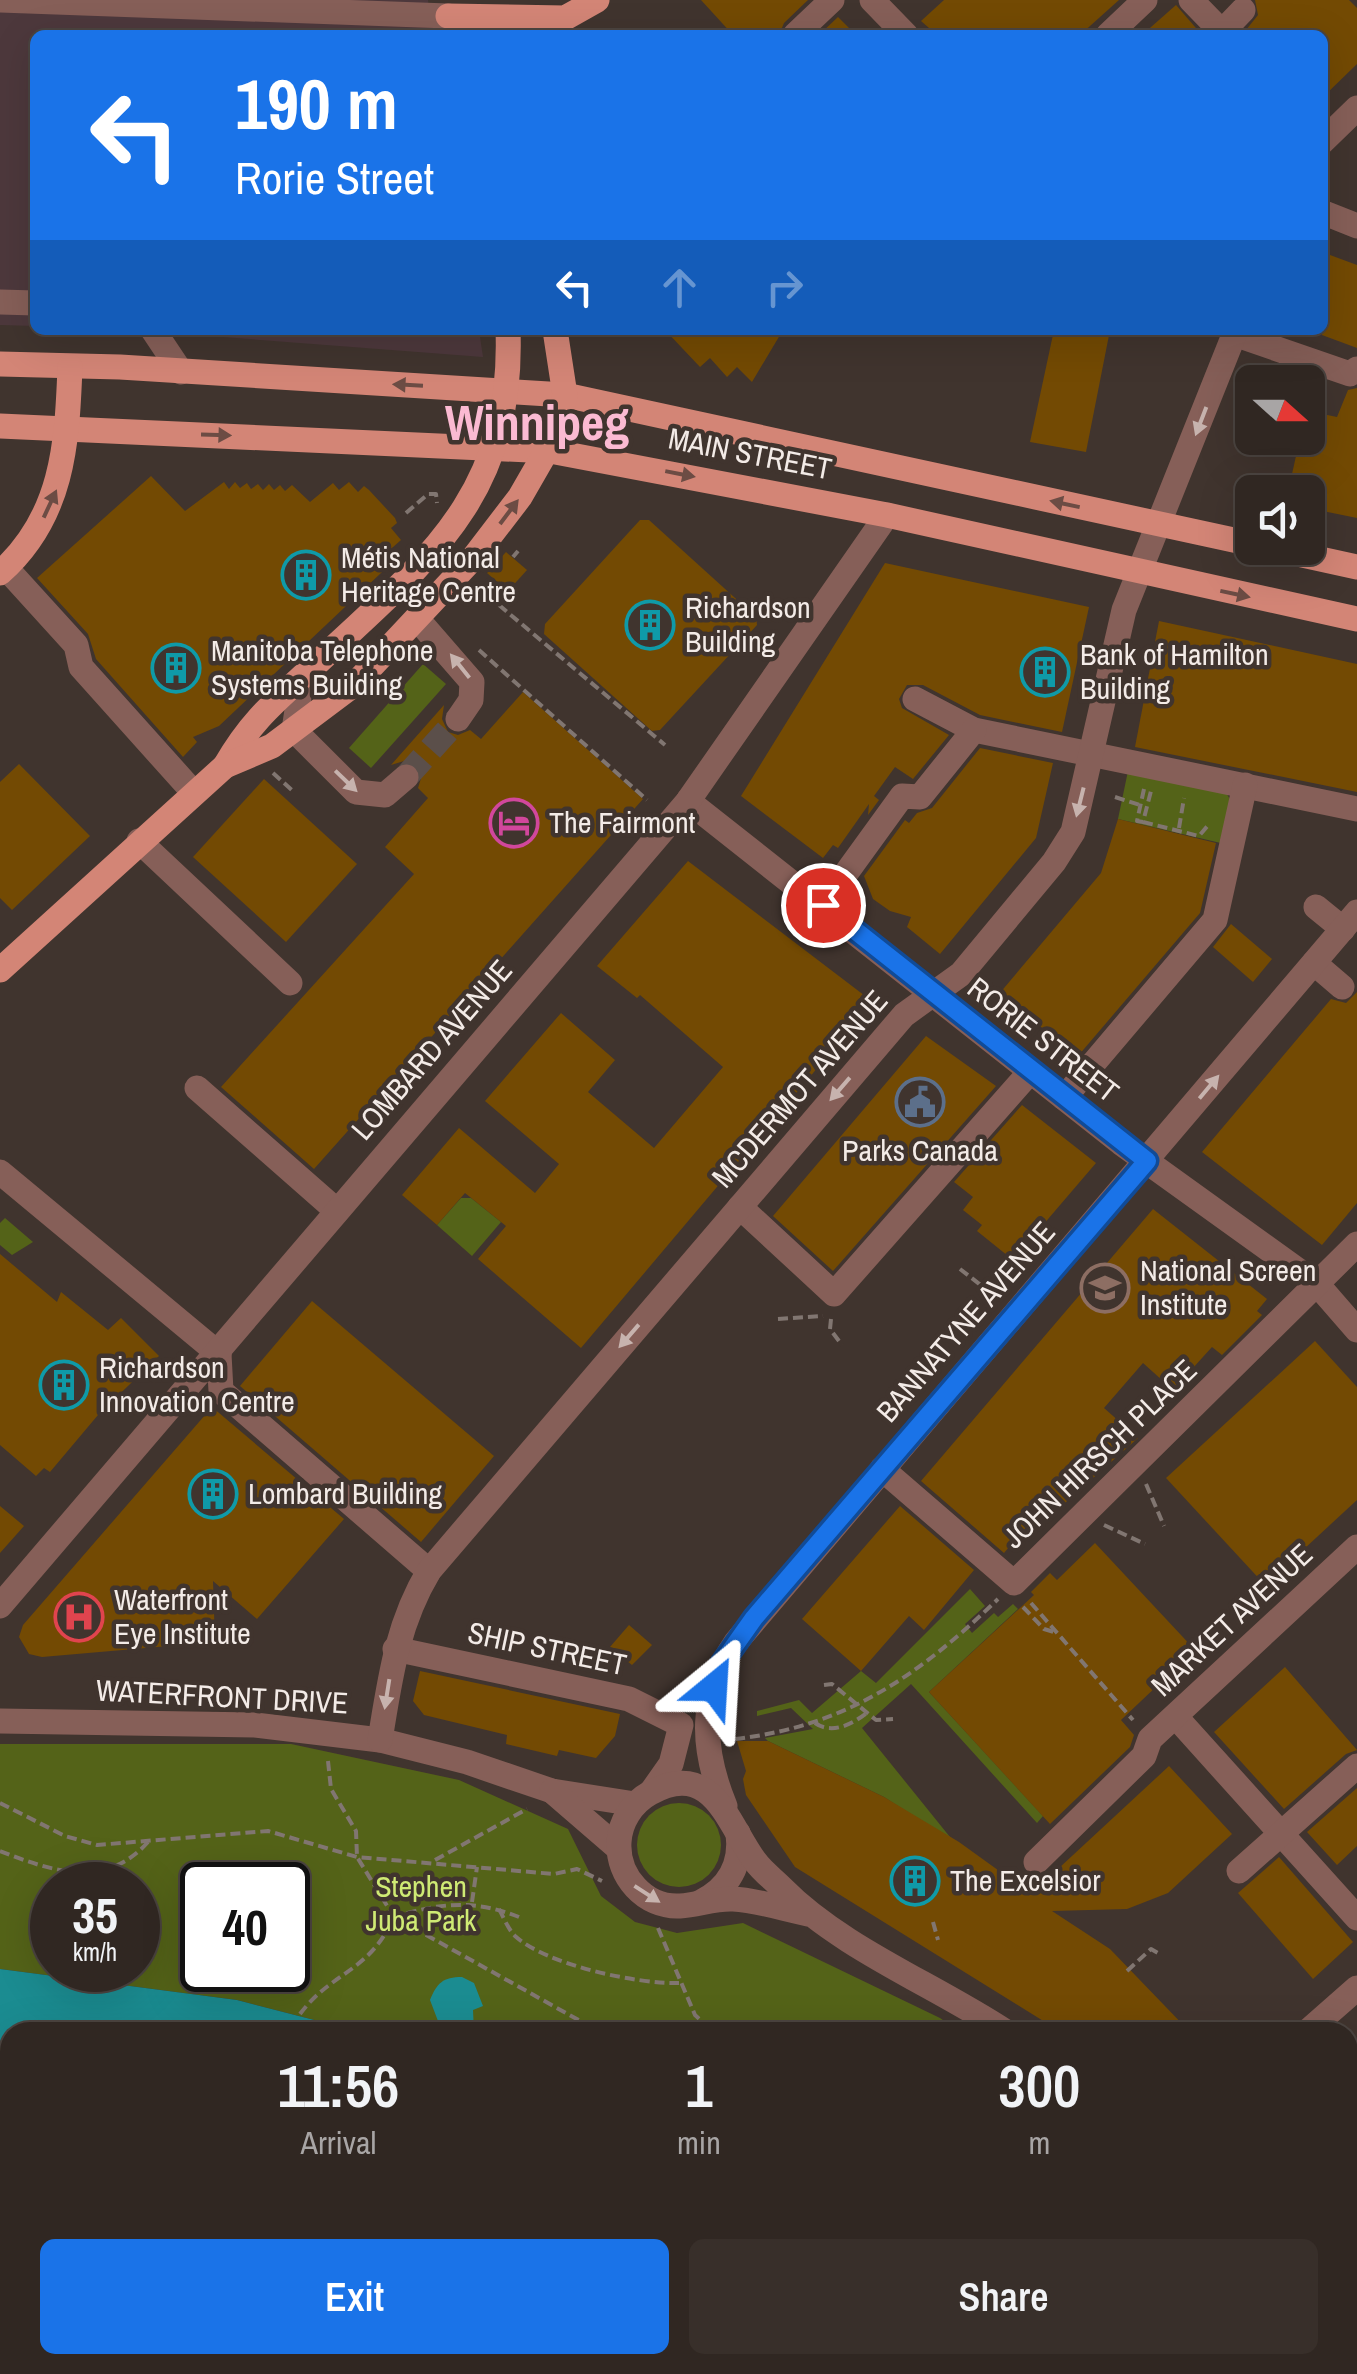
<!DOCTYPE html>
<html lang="en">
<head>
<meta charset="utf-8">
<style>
  :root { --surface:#302722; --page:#382f2a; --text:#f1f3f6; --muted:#a8a5a5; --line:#4b4440; --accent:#1a73e8 }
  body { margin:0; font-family:"Archivo Narrow",sans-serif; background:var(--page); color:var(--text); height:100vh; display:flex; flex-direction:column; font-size:38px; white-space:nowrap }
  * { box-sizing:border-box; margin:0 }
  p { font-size:32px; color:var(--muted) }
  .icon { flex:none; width:55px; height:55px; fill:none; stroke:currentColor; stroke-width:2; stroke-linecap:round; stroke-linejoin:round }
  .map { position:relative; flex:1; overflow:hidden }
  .drawer { position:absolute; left:0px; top:2022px; width:1358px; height:352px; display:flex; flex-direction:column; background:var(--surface); border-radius:30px 30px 0 0; box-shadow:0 10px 40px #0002,0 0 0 2px var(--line) }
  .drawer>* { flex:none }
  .banner { position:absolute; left:30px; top:30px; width:1298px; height:305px; border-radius:15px; box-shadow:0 10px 40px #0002,0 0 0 2px var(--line); background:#1a73e8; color:#fff; overflow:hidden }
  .needle { width:65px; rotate:111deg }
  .fabs { position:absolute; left:1235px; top:365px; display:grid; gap:20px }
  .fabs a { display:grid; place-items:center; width:90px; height:90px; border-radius:15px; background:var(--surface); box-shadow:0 10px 40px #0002,0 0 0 2px var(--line); font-size:50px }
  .speed { position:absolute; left:30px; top:1862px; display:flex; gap:20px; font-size:50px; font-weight:700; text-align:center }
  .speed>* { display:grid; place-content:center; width:130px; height:130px; border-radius:50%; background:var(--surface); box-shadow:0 10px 40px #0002,0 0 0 2px var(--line); line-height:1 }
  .speed small { font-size:25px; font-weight:400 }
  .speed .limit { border:5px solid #111; border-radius:15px; background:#fff; color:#111 }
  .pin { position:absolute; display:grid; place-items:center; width:85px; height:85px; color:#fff; margin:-42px; border:5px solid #fff; border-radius:50%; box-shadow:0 2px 10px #0007 }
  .me { position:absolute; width:110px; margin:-55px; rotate:27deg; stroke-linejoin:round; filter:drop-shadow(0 0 8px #0008) }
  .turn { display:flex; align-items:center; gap:35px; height:210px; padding:0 40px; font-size:45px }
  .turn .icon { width:130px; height:130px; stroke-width:2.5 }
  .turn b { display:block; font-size:70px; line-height:85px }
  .lanes { display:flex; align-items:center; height:95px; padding:0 40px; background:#0003; justify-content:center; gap:50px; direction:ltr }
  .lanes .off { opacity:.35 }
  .eta { display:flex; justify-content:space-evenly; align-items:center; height:170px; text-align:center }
  .eta b { font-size:60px; font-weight:600; line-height:70px }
  .cta { display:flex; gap:20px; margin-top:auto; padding:20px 40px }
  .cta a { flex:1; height:115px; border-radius:15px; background:var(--accent); color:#fff; font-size:40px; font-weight:600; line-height:115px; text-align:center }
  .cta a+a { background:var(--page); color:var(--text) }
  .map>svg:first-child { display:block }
  .commercial { fill:#4d383c }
  .green { fill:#546318; fill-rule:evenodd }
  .water { fill:#1b8c91 }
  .building { fill:#734a03 }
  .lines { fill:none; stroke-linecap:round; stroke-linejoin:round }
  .minor-tunnel { stroke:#5b4f4a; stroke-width:25; stroke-dasharray:25 12; stroke-linecap:butt }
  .path { stroke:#817671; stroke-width:4; stroke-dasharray:10 5; stroke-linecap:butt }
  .minor { stroke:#865f58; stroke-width:25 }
  .major { stroke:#d38576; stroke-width:25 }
  .oneway { fill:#6c4c44 }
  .oneway2 { fill:#c7b3ae }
  .route-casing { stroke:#114b97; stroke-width:25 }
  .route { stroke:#1a73e8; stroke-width:18 }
  .labels { text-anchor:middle; stroke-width:9; stroke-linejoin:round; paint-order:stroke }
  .street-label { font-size:30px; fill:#f3ebe7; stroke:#40342e }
  .poi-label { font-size:30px; fill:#f3ebe7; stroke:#40342e; text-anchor:start }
  .park-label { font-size:30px; fill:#cfea74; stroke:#40342e }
  .town-label { font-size:50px; font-weight:bold; fill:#fbbad2; stroke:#40342e }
</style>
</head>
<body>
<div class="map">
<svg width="1357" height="2374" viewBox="0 0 1357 2374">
  <rect width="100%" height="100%" fill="#40342e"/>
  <g class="commercial">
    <path d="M0,0h428l5,35h-398v291l-35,-1z"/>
    <path d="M131,330h348l4,27z"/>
  </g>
  <g class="green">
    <path d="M423,664l23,20 -75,84 -22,-20z"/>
    <path d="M1128,771l99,23 6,11 -8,39 -107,-25z"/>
    <path d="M461,1198h10l30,24 -29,34 -35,-31z"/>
    <path d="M5,1218l28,24 -21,13 -12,-10v-22z"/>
    <path d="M970,1589l15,17 -20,18 7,9 22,-20 4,4 15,-13 5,5 -89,83 114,124 -6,7 -126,-139 -49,44 92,114 -70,-45 -116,-56 -3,-3 48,-9 -22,-21 -34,8v-5l42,-11 13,13 49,-42 15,12z"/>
    <path d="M0,1744h291l168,36 109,49 33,67 34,26 42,11 66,-10 197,95 20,14h-599l-124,-32 -237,-31zM52,1885h86v85h-86zM202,1885h86v85h-86z"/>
    <circle cx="679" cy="1845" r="42"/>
  </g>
  <g class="water">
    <path d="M0,1969l237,31 124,32h-351v333h962l8,9h-980z"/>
    <path d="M462,1977l12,6 9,23 -10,4 1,22h-39l3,-11 -8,-21c7,-17 13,-23 32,-23z"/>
  </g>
  <g class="building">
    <path d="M701,0h107l-24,23 -5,12h-46z"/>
    <path d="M944,0h175l-39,35h-143l-16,-14z"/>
    <path d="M1255,0h94l8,8v56l-35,34v-63h-80l16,-20z"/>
    <path d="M1176,5l26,30h-60z"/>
    <path d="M838,17l18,18h-37z"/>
    <path d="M1322,252l35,13v83l-35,-13z"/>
    <path d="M665,330h118l-31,52 -15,-15 -10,10 -17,-19 -10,9z"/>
    <path d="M1054,330h56l-24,122 -56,-10z"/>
    <path d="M1357,388v130l-49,-10v-16h-20l12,-54h8v-27l29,6 11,-27z"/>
    <path d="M151,476l34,35 39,-29 5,7 6,-7 5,6 7,-5 4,6 7,-5 5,6 6,-6 5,6 6,-5 5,6 7,-6 18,17 23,-19 6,7 10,-8 9,10 6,-6 5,4 26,28 2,5 -6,5 10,12 -9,8 7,8 -180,170 -26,11 4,5 -14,15 -87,-98 -8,-25 -51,-56z"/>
    <path d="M640,520h9l107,97 1,8 -97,105 -8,1 -108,-97 1,-10z"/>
    <path d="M506,552l21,18 -19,21 -21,-18z"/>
    <path d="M885,563l204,44 -27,125 -82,-17 -57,-30h-16l-8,14 3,9 47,27 -36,44 -18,-12 -21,29 5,4 -11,15 1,-11 -31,44 -5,-3 -10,13 -82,-62z"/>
    <path d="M1159,621l198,43v128l-222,-45z"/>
    <path d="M523,692l120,107 -329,370 -93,-82 193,-213 -29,-27 43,-49 -10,-10 4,-13 -4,-9 -14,-5 -13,4 53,-60 -2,14 6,13 10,3 12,-5 11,9z"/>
    <path d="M980,748l73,15 -17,75 -96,116 -33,-27 4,-10 -21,-6 -17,-12 -9,-23 41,-56 4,3 8,-10 15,-5z"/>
    <path d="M19,764l71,72 -78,74 -12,-12v-116z"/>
    <path d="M264,779l93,85 -71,78 -93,-85z"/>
    <path d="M1118,819l98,24 -16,70 -122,143 -79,-62 102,-121z"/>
    <path d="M688,861l185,141 -292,346 -103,-89 28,-33 -41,-33 -28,32 -35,-30 57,-67 76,65 24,-29 -74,-63 76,-88 54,47 -27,32 66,56 69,-81 -83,-72 -3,3 -40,-32z"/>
    <path d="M1231,924l41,35 -19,23 -40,-35z"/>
    <path d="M1357,992v211l-35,42 -120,-93 129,-153 15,4z"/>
    <path d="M926,1036l70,50 -163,185 -60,-55z"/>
    <path d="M1022,1105l74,58 -83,97 -36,-29 5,-6 -19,-15 10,-13 -19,-15z"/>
    <path d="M1153,1209l114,90 -10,12 5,4 -40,40 -10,-8 -39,43 -30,-27 -39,45 34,30 -91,81 -8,-7 -35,41 -83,-72z"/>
    <path d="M0,1254l57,48 4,-10 47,38 13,-12 38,38 -61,59 -48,57 -6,-4 -8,8 -36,-31z"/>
    <path d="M312,1301l182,155 -73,86 -181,-156z"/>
    <path d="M1315,1341l42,46v113l-92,85 -99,-107z"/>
    <path d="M212,1407l132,112 -87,100 -44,-38 2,61 -173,15 -13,-3 -10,-17 4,-12z"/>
    <path d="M0,1506l24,20 -24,27z"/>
    <path d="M900,1506l74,64 -50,60 -15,-14 -48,55 -59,-52z"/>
    <path d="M1095,1543l100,107 -74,70 13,15 -4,12 -80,77 -121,-132 105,-97 -3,-3 19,-19 7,7z"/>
    <path d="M629,1625l23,20 -20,20 -22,-18z"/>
    <path d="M1285,1667l72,83 -11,4 -62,55 -70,-77z"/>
    <path d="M420,1671l200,43 -5,22 -19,22 -37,-8 -2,6 -51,-12 1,-9 -83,-20 -11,-14z"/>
    <path d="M737,1741h31l116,56 75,45 72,52 138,-128 63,68 -64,59 -41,16 -75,2 58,38 80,83h-129l-266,-165 -49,-72 -3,-16 3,-8z"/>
    <path d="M1357,1788v58l-20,19 -30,-33z"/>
    <path d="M1279,1857l74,85 -40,37 -75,-86z"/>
  </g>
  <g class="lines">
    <path class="minor-tunnel" d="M406,777l52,-58"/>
    <g class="path">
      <path d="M406,513l22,-19h8l1,9"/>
      <path d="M513,557l5,-6"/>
      <path d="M499,605l166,140"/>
      <path d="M479,650l168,150"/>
      <path d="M273,773l22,20"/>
      <path d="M1144,789l-7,32 6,1 8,-31"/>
      <path d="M1115,797l25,8"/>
      <path d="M1143,822l56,14 11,-13"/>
      <path d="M1179,828l5,-30"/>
      <path d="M960,1269l31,24"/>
      <path d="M778,1319l45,-3"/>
      <path d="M831,1319l-1,10 12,16"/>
      <path d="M1146,1484l18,42"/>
      <path d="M1104,1525l41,19"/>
      <path d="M1031,1603l102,117"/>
      <path d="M1023,1607l21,22 10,3"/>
      <path d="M824,1685l8,-1 44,36 17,-1"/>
      <path d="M815,1723c17,12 38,1 53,-11"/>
      <path d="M735,1739c112,-13 183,-63 263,-140"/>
      <path d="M328,1761l3,28 25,42 1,26 37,60 206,115"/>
      <path d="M0,1803l65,33 32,9 171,-14 89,26 197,17 23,-5 25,12"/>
      <path d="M0,1851c53,21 106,38 148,-9"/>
      <path d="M435,1860l92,-51"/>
      <path d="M472,1902l5,-35"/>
      <path d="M499,1909c5,9 9,20 16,27 32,29 121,48 164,47"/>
      <path d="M933,1922l5,18"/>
      <path d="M658,1928l37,87 19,17"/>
      <path d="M1127,1971l24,-22 7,4"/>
      <path d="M300,2014c32,-43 69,-41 94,-97 45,-14 80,-18 125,0"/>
      <path d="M1348,2229l9,-8"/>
      <path d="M1078,2365l4,9"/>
      <path d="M1098,2365l9,9"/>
      <path d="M1264,2365l12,9"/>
      <path d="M1199,2374l10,-9"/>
    </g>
    <g class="minor">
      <path d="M0,0l448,16"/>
      <path d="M872,0l34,35"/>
      <path d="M1191,0l31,32"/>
      <path d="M795,35l37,-35"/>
      <path d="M1108,35l37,-35"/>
      <path d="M1219,35l24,-25"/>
      <path d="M1322,142l35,-34"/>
      <path d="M1322,212l35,14"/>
      <path d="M0,302l35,1"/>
      <path d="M153,330l28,42"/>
      <path d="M1234,334l116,40 7,-5"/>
      <path d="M6,568l70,77 5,22 113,126"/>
      <path d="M419,621l53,61 -1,18 -13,19"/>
      <path d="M302,677l-8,53 62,62 29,3 21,-18"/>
      <path d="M915,699l59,31 383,79"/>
      <path d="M688,801l433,342 196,141 40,46"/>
      <path d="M139,841l151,142"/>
      <path d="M823,905l79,-109 18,1 54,-67"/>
      <path d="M1316,907l27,22"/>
      <path d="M1314,963l28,24"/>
      <path d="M197,1088l140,123"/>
      <path d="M1064,1098l151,-178 30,-135"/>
      <path d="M0,1172l219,182"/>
      <path d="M740,1207l94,87 196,-222"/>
      <path d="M219,1354l2,37 208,180"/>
      <path d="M882,1469l132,114 343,-339"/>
      <path d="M0,1606l688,-805 199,-286"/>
      <path d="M395,1649l234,50 52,26 -10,39 -19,27"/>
      <path d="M1176,1717l181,201"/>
      <path d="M0,1721l255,4 125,15 87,22 85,29 83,13"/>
      <path d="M380,1740c10,-61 17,-116 49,-169l475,-556 57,-41 93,-112 19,-30 51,-222 112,-280"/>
      <path d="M552,1791l66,57"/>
      <path d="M725,1806c-24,-58 -26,-110 11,-164l621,-730"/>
      <path d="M1036,1862l108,-106 6,-17 207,-192"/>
      <path d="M1239,1871l118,-105"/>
      <path d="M701,1902c28,-14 41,-38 37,-69"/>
      <path d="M808,1914c-24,-5 -51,-14 -75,-15 -18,-1 -35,6 -53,7 -35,2 -63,-30 -61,-64 1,-20 13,-39 31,-49 63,-35 78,32 105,68 7,10 18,18 27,27 59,60 153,97 224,144"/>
      <path d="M1307,2032l50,-44"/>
      <path d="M1348,2354l9,14"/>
    </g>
    <g class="major">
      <path d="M448,16l117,2 32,-18"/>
      <path d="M0,364l120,3 445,28 687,149"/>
      <path d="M0,426l550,25 337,64 470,104"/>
      <path d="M1270,548l87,19"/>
      <path d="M0,573c63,-56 67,-128 70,-206"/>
      <path d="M225,766c27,-47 51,-65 90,-101 111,-104 199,-168 193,-335"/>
      <path d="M0,970l225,-204 47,-20 84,-63 118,-126 46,-60 38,-66 7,-36 -10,-65"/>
    </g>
  </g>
  <defs><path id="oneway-solid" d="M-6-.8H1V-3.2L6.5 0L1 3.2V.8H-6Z" transform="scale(2.5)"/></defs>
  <g class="oneway">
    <use href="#oneway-solid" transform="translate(408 385) rotate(-177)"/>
    <use href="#oneway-solid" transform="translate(216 435) rotate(2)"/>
    <use href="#oneway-solid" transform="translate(680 474) rotate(11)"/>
    <use href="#oneway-solid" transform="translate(50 504) rotate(-65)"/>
    <use href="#oneway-solid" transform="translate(1065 504) rotate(-168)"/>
    <use href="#oneway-solid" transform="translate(509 512) rotate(-53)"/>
    <use href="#oneway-solid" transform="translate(1235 594) rotate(12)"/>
  </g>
  <g class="oneway2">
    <use href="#oneway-solid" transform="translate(1201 421) rotate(111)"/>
    <use href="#oneway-solid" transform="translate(460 666) rotate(-129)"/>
    <use href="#oneway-solid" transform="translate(346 781) rotate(44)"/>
    <use href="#oneway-solid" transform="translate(1080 802) rotate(104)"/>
    <use href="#oneway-solid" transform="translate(1209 1087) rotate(-50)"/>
    <use href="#oneway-solid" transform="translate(840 1089) rotate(131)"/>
    <use href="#oneway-solid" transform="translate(629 1336) rotate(131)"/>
    <use href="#oneway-solid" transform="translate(387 1694) rotate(99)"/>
    <use href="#oneway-solid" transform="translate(647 1894) rotate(33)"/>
  </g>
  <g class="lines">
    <g class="route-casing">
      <path id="route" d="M714,1687l6,-21 34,-48 393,-457 -324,-256"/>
    </g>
    <use href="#route" class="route"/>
  </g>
  <defs>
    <g id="building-ring" transform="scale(2.5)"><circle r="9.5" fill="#40342e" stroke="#0f9aa8" stroke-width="1.5"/><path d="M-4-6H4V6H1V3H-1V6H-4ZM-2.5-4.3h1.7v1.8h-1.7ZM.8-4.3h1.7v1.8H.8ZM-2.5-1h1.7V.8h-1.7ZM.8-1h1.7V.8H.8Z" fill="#0f9aa8"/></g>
    <g id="hotel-ring" transform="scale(2.5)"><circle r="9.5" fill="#40342e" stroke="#d1479c" stroke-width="1.5"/><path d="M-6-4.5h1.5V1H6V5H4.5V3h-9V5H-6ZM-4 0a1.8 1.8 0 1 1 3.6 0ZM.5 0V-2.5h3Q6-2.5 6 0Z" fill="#d1479c"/></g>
    <g id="civic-ring" transform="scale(2.5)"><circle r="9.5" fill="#40342e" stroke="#5c6f8a" stroke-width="1.5"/><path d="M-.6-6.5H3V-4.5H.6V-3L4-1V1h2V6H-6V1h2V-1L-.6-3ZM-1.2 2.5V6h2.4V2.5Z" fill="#5c6f8a"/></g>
    <g id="university-ring" transform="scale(2.5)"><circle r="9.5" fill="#40342e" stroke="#8d6e63" stroke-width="1.5"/><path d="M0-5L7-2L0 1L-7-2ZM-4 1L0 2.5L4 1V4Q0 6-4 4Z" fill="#8d6e63"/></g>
    <g id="hospital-ring" transform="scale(2.5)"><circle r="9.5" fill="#40342e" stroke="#e0444e" stroke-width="1.5"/><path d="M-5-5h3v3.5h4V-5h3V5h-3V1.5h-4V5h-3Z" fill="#e0444e"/></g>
  </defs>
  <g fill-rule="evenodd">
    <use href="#building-ring" x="306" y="575"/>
    <use href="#building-ring" x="650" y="625"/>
    <use href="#building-ring" x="176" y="668"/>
    <use href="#building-ring" x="1045" y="672"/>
    <use href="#hotel-ring" x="514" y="823"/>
    <use href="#civic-ring" x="920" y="1102"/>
    <use href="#university-ring" x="1105" y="1288"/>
    <use href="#building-ring" x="64" y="1385"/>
    <use href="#building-ring" x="213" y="1494"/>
    <use href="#hospital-ring" x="79" y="1617"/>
    <use href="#building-ring" x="915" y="1881"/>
  </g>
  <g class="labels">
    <g class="street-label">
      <text transform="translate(750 454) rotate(11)" y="10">MAIN STREET</text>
      <text transform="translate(1043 1040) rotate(38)" y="10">RORIE STREET</text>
      <text transform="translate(432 1050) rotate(-49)" y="10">LOMBARD AVENUE</text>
      <text transform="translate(800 1089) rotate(-49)" y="10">MCDERMOT AVENUE</text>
      <text transform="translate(966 1322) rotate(-49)" y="10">BANNATYNE AVENUE</text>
      <text transform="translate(1100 1454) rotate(-44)" y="10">JOHN HIRSCH PLACE</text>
      <text transform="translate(1232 1620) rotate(-43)" y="10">MARKET AVENUE</text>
      <text transform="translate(547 1649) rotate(12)" y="10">SHIP STREET</text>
      <text transform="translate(222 1697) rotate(3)" y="10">WATERFRONT DRIVE</text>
    </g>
    <g class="poi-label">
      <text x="341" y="568">Métis National<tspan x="341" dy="34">Heritage Centre</tspan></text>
      <text x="685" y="618">Richardson<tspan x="685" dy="34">Building</tspan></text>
      <text x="211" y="661">Manitoba Telephone<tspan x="211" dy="34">Systems Building</tspan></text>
      <text x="1080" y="665">Bank of Hamilton<tspan x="1080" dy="34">Building</tspan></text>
      <text x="549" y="833">The Fairmont</text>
      <text x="920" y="1161" text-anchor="middle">Parks Canada</text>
      <text x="1140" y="1281">National Screen<tspan x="1140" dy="34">Institute</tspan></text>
      <text x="99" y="1378">Richardson<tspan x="99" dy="34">Innovation Centre</tspan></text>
      <text x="248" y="1504">Lombard Building</text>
      <text x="114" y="1610">Waterfront<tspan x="114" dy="34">Eye Institute</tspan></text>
      <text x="950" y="1891">The Excelsior</text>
    </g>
    <g class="park-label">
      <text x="421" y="1897">Stephen<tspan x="421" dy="34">Juba Park</tspan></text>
    </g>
    <g class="town-label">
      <text x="537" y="440">Winnipeg</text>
    </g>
  </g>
</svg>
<div class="fabs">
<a><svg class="needle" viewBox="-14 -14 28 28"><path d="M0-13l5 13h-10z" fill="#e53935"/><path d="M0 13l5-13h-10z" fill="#a8a5a5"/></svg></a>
<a><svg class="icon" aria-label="sound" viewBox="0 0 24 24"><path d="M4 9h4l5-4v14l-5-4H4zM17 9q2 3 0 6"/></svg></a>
</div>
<div class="speed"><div>35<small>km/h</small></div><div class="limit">40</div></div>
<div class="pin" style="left:823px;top:905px;background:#d93025"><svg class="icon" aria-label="arrive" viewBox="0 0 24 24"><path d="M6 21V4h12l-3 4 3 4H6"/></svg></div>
<svg class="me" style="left:714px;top:1687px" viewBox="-20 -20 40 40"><path d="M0-17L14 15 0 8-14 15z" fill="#1a73e8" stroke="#fff" stroke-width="4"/></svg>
<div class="banner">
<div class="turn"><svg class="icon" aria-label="left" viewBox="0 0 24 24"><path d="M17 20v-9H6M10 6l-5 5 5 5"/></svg><div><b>190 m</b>Rorie Street</div></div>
<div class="lanes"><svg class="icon" aria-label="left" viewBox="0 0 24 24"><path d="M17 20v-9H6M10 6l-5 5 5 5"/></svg><svg class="icon off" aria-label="ahead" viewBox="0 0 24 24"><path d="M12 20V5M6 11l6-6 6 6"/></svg><svg class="icon off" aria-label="right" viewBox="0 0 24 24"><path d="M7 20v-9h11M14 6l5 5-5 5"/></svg></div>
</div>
<section class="drawer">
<div class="eta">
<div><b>11:56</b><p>Arrival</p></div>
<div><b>1</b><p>min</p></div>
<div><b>300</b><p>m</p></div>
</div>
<div class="cta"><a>Exit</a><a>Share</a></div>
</section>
</div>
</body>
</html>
